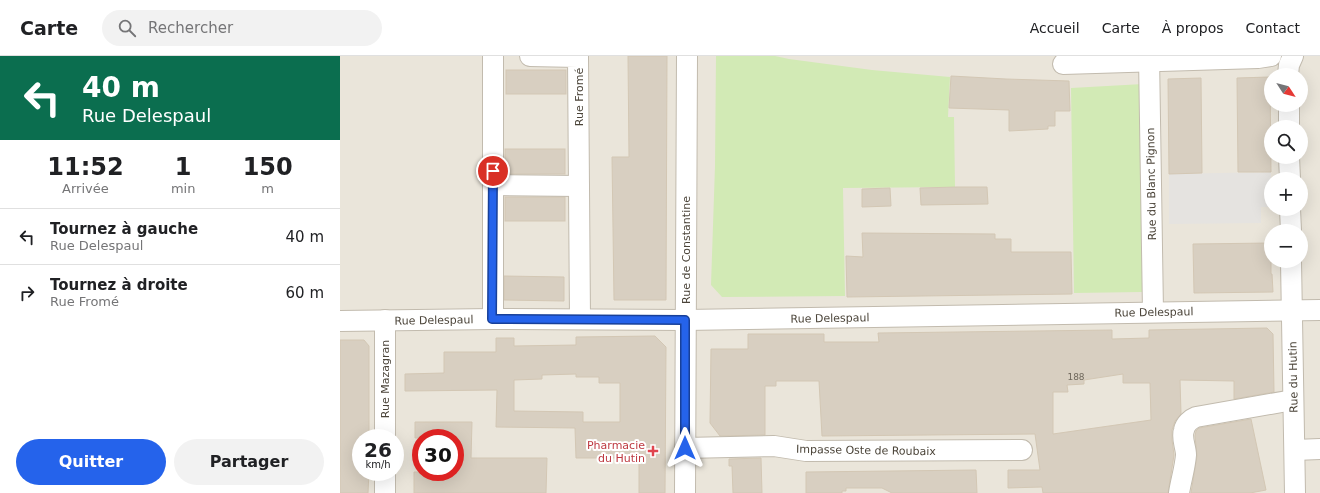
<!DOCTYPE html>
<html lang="fr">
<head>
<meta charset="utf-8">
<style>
  :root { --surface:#fff; --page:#f2f2f2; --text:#202124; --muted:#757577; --line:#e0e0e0; --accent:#2563eb }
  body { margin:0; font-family:"DejaVu Sans",sans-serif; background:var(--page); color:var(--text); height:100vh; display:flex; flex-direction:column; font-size:15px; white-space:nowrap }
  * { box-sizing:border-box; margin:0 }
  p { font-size:13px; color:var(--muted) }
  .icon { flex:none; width:22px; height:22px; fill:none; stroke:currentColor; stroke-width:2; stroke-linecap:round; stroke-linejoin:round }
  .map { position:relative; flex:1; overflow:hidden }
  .details { display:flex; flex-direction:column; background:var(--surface); width:340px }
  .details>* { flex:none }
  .banner { background:#0b6e4f; color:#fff; overflow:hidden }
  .needle { width:26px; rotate:126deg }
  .buttons { position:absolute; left:924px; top:12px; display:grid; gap:8px }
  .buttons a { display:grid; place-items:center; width:44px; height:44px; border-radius:50%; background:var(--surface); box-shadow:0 4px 16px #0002; font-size:20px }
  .speed { position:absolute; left:12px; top:373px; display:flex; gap:8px; font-size:20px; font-weight:700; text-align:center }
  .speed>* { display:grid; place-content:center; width:52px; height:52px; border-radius:50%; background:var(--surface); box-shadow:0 4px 16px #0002; line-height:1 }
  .speed small { font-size:10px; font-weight:400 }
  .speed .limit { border:6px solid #d22; background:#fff; color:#111 }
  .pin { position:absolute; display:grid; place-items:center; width:34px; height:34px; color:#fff; margin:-17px; border:2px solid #fff; border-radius:50%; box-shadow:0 1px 4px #0007 }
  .me { position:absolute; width:44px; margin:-22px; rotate:0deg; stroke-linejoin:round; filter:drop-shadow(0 0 3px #0008) }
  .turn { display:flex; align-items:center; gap:14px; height:84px; padding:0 16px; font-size:18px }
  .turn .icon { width:52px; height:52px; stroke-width:2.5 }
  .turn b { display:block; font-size:28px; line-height:34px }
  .eta { display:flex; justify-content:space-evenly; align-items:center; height:68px; text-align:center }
  .eta b { font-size:24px; font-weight:600; line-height:28px }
  .primary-button { display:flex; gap:8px; margin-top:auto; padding:8px 16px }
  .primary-button a { flex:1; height:46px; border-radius:24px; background:var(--accent); color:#fff; font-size:16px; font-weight:600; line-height:46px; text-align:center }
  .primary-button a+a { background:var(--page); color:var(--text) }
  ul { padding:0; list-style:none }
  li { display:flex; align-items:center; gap:12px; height:56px; padding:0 16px; border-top:1px solid var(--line) }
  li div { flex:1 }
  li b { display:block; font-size:15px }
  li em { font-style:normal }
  header { display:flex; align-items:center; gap:24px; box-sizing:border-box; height:56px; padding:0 20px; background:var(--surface); border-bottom:1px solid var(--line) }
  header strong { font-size:19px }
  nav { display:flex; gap:22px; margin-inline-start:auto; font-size:14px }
  .search { width:280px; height:36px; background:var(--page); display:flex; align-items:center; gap:10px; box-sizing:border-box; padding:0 14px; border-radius:22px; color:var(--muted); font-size:15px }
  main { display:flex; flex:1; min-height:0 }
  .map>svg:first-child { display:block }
  .residential { fill:#eae5da; fill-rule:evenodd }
  .green { fill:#d2eab5 }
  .parking { fill:#e5e3e0 }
  .building { fill:#d8cfc1; stroke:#d3c7b4; fill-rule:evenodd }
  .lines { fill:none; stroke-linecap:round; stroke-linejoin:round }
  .street-casing { stroke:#c2bbae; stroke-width:22 }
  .street { stroke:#fff; stroke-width:20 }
  .route-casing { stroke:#184099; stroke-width:10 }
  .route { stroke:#2563eb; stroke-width:7 }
  .health-dot { fill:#e0444e; stroke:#fff; stroke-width:1.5 }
  .labels { text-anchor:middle; stroke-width:4; stroke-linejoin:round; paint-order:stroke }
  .number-label { font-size:9px; fill:#6e675b }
  .street-label { font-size:11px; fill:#4b4439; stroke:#fff }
  .health-label { font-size:11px; fill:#be3a42; stroke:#fff; text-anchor:end }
</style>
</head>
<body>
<header>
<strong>Carte</strong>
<div class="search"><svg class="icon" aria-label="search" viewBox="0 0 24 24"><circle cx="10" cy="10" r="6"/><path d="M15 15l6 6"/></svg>Rechercher</div>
<nav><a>Accueil</a><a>Carte</a><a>À propos</a><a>Contact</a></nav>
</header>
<main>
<section class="details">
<div class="banner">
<div class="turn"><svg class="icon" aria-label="left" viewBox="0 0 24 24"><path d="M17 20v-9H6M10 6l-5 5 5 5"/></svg><div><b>40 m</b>Rue Delespaul</div></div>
</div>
<div class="eta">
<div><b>11:52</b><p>Arrivée</p></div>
<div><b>1</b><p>min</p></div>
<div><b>150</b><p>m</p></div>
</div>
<ul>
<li><svg class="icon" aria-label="left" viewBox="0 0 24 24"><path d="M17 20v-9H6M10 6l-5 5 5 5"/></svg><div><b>Tournez à gauche</b><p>Rue Delespaul</p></div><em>40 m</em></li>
<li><svg class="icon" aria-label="right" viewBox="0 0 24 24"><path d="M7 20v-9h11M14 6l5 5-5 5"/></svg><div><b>Tournez à droite</b><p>Rue Fromé</p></div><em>60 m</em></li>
</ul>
<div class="primary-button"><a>Quitter</a><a>Partager</a></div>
</section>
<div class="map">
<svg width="980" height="437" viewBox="0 0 980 437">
  <rect width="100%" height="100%" fill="#f6f3ec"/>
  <path class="residential" d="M0,0h980v437h-980zM931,19h30v30h-30zM931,71h30v30h-30zM931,123h30v30h-30zM931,175h30v30h-30zM21,382h34v34h-34zM81,382h34v34h-34z"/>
  <g class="green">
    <path d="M376,0h59l14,3 83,11 78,7 -2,40h6l1,70 -112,1 2,108 -123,1 -11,-12 4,-119z"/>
    <path d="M803,28l-1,208 -68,1 -3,-205z"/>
  </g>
  <path class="parking" d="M931,116v35h-10v16l-92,1v-50z"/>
  <g class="building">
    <path d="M288,0h39l-1,244h-52l-2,-143h17z"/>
    <rect x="166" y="14" width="60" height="24"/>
    <path d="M611,20l55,3 63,2 1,30h-15v15h-7v3l-39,2v-21l-60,-2z"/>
    <path d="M930,21l1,95h-33l-1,-94z"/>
    <path d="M861,22l1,95 -33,1 -1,-95z"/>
    <rect x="165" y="93" width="60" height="25"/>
    <path d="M617,131h30l1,17 -67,1 -1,-17z"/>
    <path d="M550,132l1,18 -29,1v-18z"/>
    <rect x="165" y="141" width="60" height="24"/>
    <path d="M522,177l133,1v5h16v13h60l1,42 -225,3 -1,-41 17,1z"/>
    <path d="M931,187v31h1l1,18 -79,1 -1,-49z"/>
    <path d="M164,220l60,1v24l-60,-1z"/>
    <path d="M927,272l6,6 1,58 -40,7v-18l-54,-1 1,34 -6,7 -3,9v10l2,15 -6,38h-125l-1,-6 -34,1v-18h32l-5,-36 -213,2 -3,-55h-43v5h-11v49l-45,1 -10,-13 1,-74h37v-15h76v8h55l-1,-9 234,-3v9l37,-1v-8zM783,318v9h27l1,37 -98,14v-42h15l-1,-7 17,-1v-4z"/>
    <path d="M315,280l11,11 -1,146h-26v-35h-63l-1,-30 -79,-1 1,-37 -92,1v-17l39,-1v-21h52v-14h18v8l62,-1v-8zM236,318v3h23v6h21v39h-37v-10l-69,-1v-31l28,-1v-4z"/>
    <path d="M0,284h24l5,6v92h-8v34h8l-1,21h-28z"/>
    <path d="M911,363l15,71 -16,3h-59l6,-37 -2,-20 1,-5 3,-3z"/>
    <path d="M75,366h57l-1,36h76l-1,35h-132v-21h41v-34h-40z"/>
    <path d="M421,402l1,35h-29l-1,-27h-3v-7z"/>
    <path d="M636,414l1,23h-85l-10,-5h-36v3h-4v2h-36v-21z"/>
  </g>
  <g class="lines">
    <g class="street-casing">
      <g id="street">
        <path d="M190,0l48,1 2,262"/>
        <path d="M809,0l4,256"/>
        <path d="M723,8l195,-6 13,-2"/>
        <path d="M948,19l1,-10 4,-9"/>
        <path d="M949,49v22"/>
        <path d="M949,101l1,22"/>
        <path d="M153,129l86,1"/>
        <path d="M950,153l1,22"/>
        <path d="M951,205l4,232"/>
        <path d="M153,263v-263"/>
        <path d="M0,265l153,-2 192,1 635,-10"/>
        <path d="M45,382v-118"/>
        <path d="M345,392l89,-2 32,5 216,-1"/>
        <path d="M955,394l25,-1"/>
        <path d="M45,437v-21"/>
        <path d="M345,437l2,-437"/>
        <path d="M839,437c2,-13 6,-25 7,-38 0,-8 -5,-17 -2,-25 1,-6 7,-11 12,-13l97,-17"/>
      </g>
    </g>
    <use href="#street" class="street"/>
  </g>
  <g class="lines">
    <g class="route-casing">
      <path id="route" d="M153,115l-1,148 193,1v128"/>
    </g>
    <use href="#route" class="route"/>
  </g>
  <path class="health-dot" d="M311 389h4v4h4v4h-4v4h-4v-4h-4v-4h4z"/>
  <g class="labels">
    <g class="number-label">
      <text x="736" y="324">188</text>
    </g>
    <g class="street-label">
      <text transform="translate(239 41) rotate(-90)" y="4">Rue Fromé</text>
      <text transform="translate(811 128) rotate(-91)" y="4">Rue du Blanc Pignon</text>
      <text transform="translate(346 194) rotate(-90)" y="4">Rue de Constantine</text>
      <text transform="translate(814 256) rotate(-1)" y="4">Rue Delespaul</text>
      <text transform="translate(490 262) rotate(-1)" y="4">Rue Delespaul</text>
      <text transform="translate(94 264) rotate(-1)" y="4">Rue Delespaul</text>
      <text transform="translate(953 321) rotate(-91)" y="4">Rue du Hutin</text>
      <text transform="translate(45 323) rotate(-90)" y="4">Rue Mazagran</text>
      <text transform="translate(526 394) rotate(1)" y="4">Impasse Oste de Roubaix</text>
    </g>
    <g class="health-label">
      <text x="305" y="393">Pharmacie<tspan x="305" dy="13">du Hutin</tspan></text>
    </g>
  </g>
</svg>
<div class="buttons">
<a><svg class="needle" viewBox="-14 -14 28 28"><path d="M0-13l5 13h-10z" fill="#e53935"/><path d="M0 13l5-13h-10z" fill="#757577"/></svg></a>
<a><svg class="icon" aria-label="search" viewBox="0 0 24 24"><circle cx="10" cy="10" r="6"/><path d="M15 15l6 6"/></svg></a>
<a>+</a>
<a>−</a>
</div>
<div class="speed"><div>26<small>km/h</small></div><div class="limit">30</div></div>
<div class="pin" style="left:153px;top:115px;background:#d93025"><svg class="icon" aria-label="arrive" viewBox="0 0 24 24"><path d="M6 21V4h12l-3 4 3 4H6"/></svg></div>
<svg class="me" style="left:345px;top:392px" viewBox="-20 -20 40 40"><path d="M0-17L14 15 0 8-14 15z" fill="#2563eb" stroke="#fff" stroke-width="4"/></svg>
</div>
</main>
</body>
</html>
